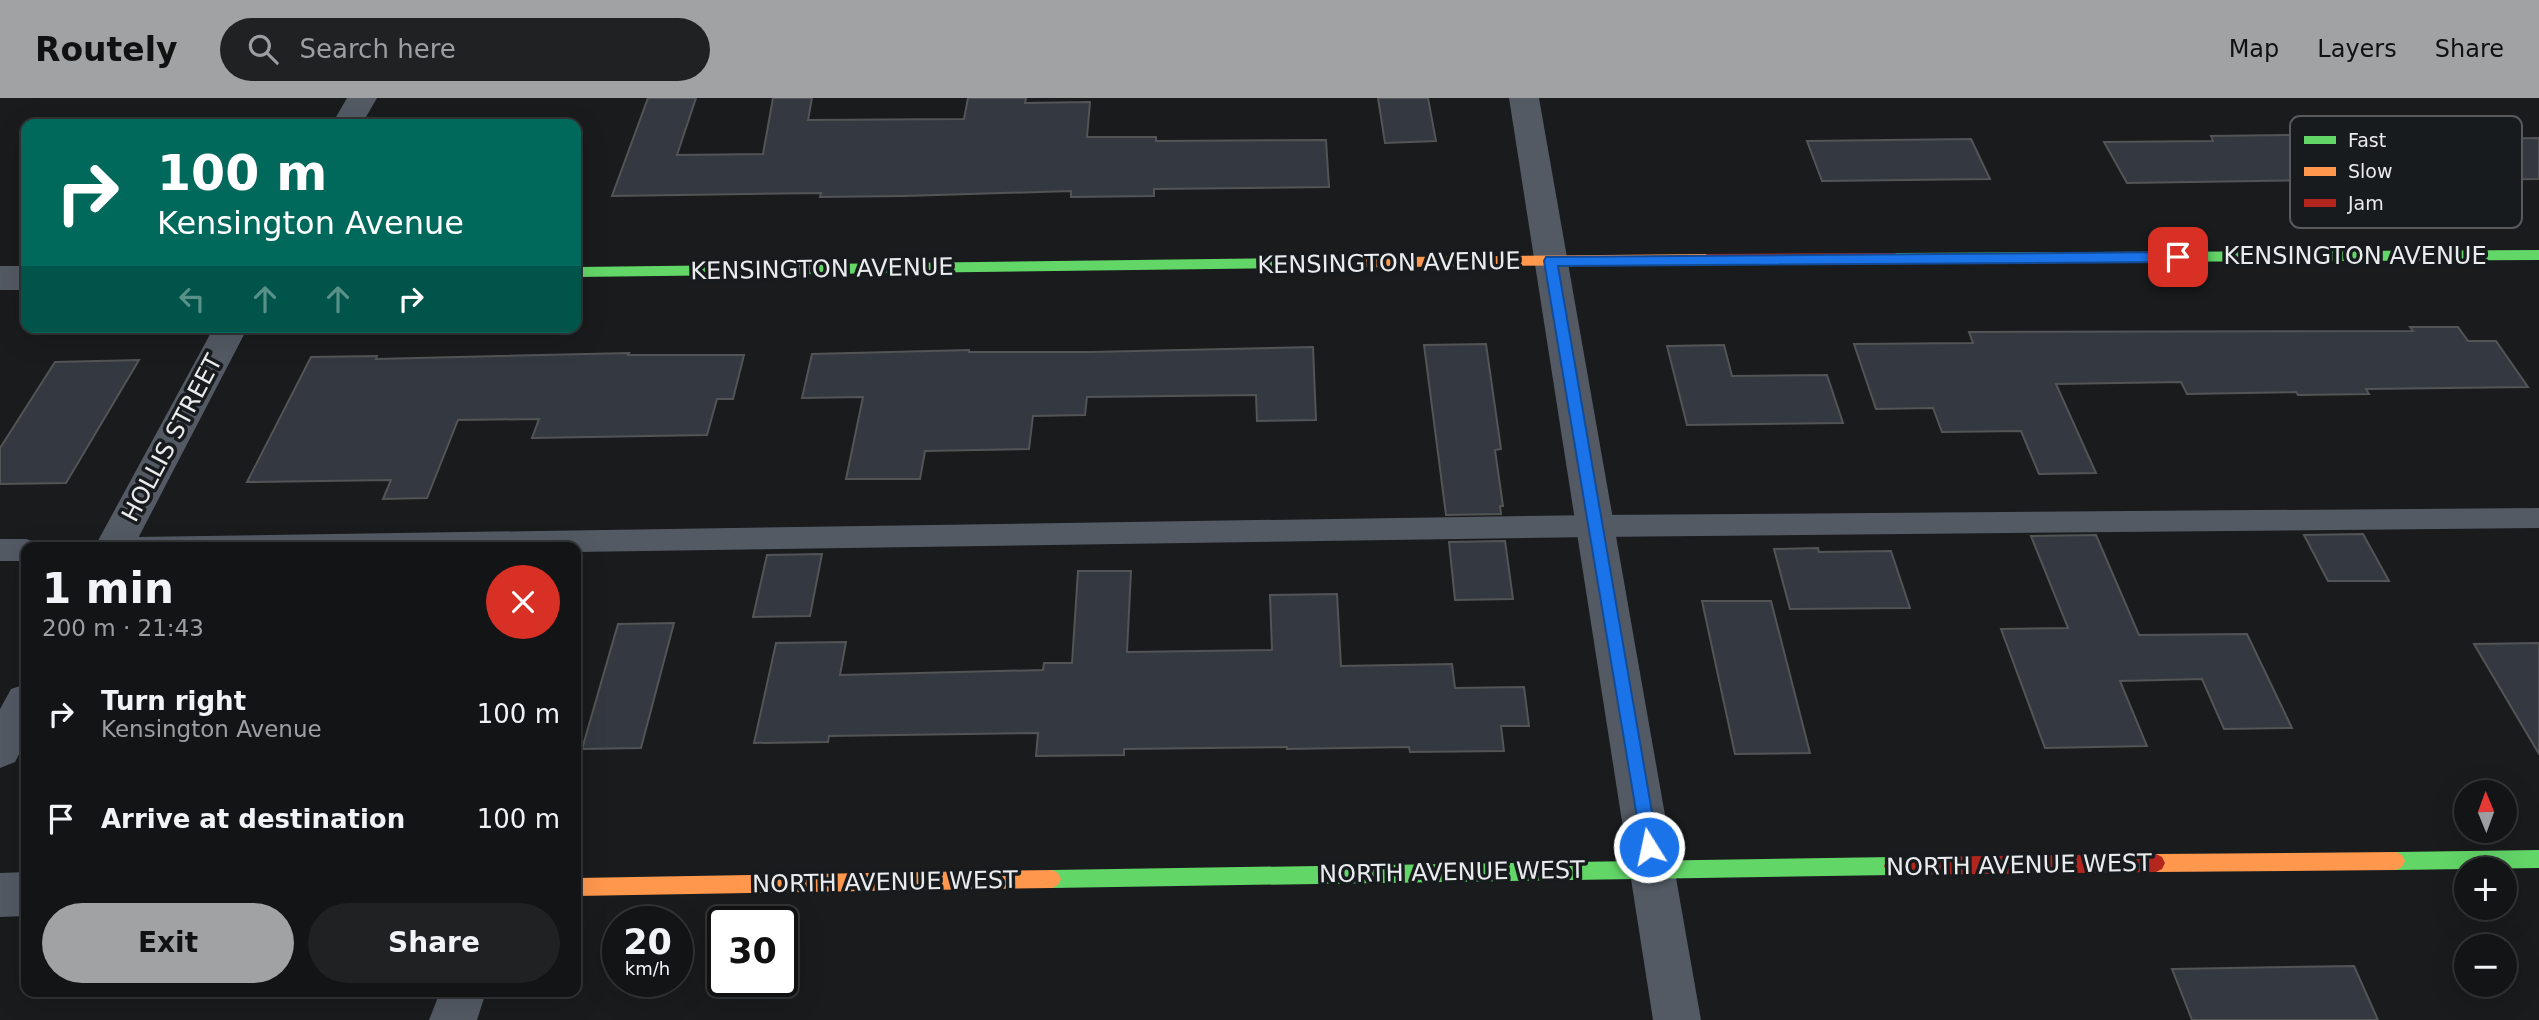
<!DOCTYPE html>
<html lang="en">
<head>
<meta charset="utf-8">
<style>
  :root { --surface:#131416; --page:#202123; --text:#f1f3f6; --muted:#9d9ea1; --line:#323335; --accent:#a0a2a4 }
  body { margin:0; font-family:"DejaVu Sans",sans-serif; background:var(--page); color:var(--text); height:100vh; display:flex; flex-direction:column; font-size:26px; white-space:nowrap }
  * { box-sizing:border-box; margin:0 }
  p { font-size:23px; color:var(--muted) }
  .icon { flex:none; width:38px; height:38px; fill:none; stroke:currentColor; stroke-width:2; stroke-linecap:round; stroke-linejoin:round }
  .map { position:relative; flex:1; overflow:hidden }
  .side { position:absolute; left:21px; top:444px; width:560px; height:455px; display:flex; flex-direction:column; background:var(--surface); border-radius:14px; box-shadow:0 7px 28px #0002,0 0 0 2px var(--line) }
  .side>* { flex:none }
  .top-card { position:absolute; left:21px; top:21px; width:560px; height:214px; border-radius:14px; box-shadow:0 7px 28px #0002,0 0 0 2px var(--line); background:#00695c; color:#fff; overflow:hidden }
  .needle { width:46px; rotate:359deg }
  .tools { position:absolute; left:2454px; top:682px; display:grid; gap:14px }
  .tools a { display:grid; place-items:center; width:63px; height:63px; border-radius:50%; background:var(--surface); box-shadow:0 7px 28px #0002,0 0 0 2px var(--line); font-size:35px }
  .speed { position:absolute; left:602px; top:808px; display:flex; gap:14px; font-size:35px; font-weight:700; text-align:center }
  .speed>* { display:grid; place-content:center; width:91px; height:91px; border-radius:50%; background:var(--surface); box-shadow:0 7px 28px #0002,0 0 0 2px var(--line); line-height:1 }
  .speed small { font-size:18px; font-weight:400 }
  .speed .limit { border:4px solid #111; border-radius:10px; background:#fff; color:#111 }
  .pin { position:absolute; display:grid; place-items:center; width:60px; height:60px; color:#fff; margin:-30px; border-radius:14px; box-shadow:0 4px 10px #0006 }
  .me { position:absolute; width:77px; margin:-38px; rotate:350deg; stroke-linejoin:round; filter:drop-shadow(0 0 5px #0008) }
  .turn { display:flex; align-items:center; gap:24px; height:147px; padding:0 21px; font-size:32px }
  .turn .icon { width:91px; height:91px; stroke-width:2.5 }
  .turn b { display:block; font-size:49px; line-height:60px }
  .lanes { display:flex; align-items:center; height:66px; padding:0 21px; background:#0003; justify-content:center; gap:35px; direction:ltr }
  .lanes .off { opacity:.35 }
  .round { display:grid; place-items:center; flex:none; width:74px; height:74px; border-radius:37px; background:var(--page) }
  .head { display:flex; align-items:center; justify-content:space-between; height:119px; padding:0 21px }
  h1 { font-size:42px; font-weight:600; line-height:52px }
  .button { display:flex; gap:14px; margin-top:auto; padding:14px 21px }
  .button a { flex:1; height:80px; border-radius:42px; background:var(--accent); color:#111; font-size:28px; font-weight:600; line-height:80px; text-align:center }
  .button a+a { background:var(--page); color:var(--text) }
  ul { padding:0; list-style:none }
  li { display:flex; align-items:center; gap:21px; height:105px; padding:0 21px }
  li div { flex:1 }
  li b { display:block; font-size:26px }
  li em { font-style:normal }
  header { display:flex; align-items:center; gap:42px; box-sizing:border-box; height:98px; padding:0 35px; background:var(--accent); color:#111 }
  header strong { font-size:33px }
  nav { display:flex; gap:38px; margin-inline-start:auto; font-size:24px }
  .search { width:490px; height:63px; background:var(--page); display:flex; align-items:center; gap:18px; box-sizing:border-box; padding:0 24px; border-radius:38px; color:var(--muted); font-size:26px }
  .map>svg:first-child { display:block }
  .building { fill:#343941; stroke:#525455; stroke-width:2 }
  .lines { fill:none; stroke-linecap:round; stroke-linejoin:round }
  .lane { fill:#535a64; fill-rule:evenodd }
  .street { fill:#535a64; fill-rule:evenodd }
  .fast { fill:#63d668; fill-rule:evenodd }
  .slow { fill:#ff974d; fill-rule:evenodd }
  .jam { fill:#b3261e; fill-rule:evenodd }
  .route { fill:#1a73e8; stroke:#114b97; stroke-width:2 }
  .labels { text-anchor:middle; stroke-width:7; stroke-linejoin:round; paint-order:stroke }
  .street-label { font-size:24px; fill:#e9ebed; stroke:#181b1e }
  .key { fill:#181b1e; stroke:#57595c; stroke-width:2 }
  .key-label { font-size:19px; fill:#e9ebed }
</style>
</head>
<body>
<header>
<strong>Routely</strong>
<div class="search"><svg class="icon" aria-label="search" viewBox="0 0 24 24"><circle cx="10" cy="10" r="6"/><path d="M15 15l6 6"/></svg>Search here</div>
<nav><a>Map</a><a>Layers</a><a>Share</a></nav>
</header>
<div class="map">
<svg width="2539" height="922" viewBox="0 0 2539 922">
  <rect width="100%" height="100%" fill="#191b1d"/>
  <g class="building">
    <path d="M648,0h48l-19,57 86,-1 10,-56h39l-4,22 156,-1 4,-21h58l-1,5 65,-1 -3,35h69v4l170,-1 3,47 -175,2v7l-83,1v-6l-167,5 -84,1 1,-4 -209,3z"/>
    <path d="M1378,0h50l8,43 -51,2z"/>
    <path d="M2292,37l29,45 -194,3 -23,-41 109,-1 -2,-5z"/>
    <path d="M2539,40v41l-182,2 -26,-39z"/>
    <path d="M1971,41l19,40 -168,2 -15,-40z"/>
    <path d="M2410,229h48l10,14h28l32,46 -162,2 3,5 -71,1 -2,-3 -109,2 -6,-12 -125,2 40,89 -57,1 -18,-43 -79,1 -9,-24 -57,1 -22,-65 119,-1 -4,-11 444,-1z"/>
    <path d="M1486,246l15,105 -6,1 8,56h-3l1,8 -55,1 -22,-170z"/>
    <path d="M1724,247l8,31 95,-1 16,48 -156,2 -20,-79z"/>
    <path d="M1313,249l3,73 -59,1 -1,-26 -169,2 -2,18 -52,1 -4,33 -104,2 -5,28h-74l17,-82 -61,1 10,-44 157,-4v2h121z"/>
    <path d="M629,255l-1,2h116l-11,44h-16l-10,36 -175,3 7,-19 -81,1 -31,78 -44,1 8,-19 -144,2 64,-125 66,-1 -1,3z"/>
    <path d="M139,262l-73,123 -66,1v-36l55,-86z"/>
    <path d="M2363,436l26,47h-61l-24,-46z"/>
    <path d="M2096,437l43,100 108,-1 45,94 -68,1 -22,-50 -82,2 27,65 -102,2 -44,-119 67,-1 -37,-92z"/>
    <path d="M1505,443l8,58 -58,1 -6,-58z"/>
    <path d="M1818,450l1,4 72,-1 19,57 -120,1 -16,-60z"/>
    <path d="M822,456l-12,62 -57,1 14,-62z"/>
    <path d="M1078,473h53l-4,81 145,-2 -2,-55 67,-1 4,72 111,-2 3,24 69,-1 5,39h-28l3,25 -94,1 -1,-5 -122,2v-2l-163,2v6l-88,1 2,-23 -209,3 -1,6 -74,1 22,-100 70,-1 -6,33 203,-5 1,-7h28z"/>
    <path d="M1702,503h69l39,152 -75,1z"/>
    <path d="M674,525l-33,125 -59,1 36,-125z"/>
    <path d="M2539,545v111l-65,-110z"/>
    <path d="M2354,868l24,54h-186l-20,-51z"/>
  </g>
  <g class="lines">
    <g class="lane">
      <path d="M2539,410v20l-944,9 -1019,15v-4h-453l4,-8 9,-3 1459,-22z"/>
      <path d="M0,441h26l9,3 3,6h-12v13h-26z"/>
    </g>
    <g class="street">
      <path d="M347,0h30l-15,26h-30z"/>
      <path d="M1509,0h30l162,922h-48z"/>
      <rect x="0" y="168" width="26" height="24"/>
      <path d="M214,229h34l-115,221h-39z"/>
      <path d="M26,586v57l-11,21 -15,6v-59l11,-20z"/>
      <path d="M26,774v44l-26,1v-44z"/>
      <path d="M440,894h46l-9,28h-48z"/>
    </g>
    <g class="fast">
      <path d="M2539,152v10l-644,3 -7,-5 7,-5z"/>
      <path d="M1300,160l7,5 -7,5 -724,9v-10z"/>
      <path d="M2539,752v18l-143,2 -6,-3 -3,-6 3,-6 6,-3z"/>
      <path d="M1893,759l6,3 3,6 -3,6 -6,3 -841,13 -6,-3 -3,-6 3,-6 6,-3z"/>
    </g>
    <g class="slow">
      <path d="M1707,156l7,5 -7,5 -407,4 -7,-5 7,-5z"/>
      <path d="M2396,754l6,3 3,6 -3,6 -6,3 -240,2 -6,-3 -3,-6 3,-6 6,-3z"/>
      <path d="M1052,772l6,3 3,6 -3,6 -6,3 -476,8v-18z"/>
    </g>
    <g class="jam">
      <path d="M1895,155l7,5 -7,5 -188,1 -7,-5 7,-5z"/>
      <path d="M2156,756l6,3 3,6 -3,6 -6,3 -263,3 -6,-3 -3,-6 3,-6 6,-3z"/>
    </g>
  </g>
  <path class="route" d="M2178,154l7,5 -7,5 -620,4 100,581 -3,6 -6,3 -6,-3 -99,-592 2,-4z"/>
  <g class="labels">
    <g class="street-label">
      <text x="2355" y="166">KENSINGTON AVENUE</text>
      <text transform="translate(1389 165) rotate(-1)" y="8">KENSINGTON AVENUE</text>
      <text transform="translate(822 171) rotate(-1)" y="8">KENSINGTON AVENUE</text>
      <text transform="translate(172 340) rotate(-62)" y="8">HOLLIS STREET</text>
      <text transform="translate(2019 767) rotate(-1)" y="8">NORTH AVENUE WEST</text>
      <text transform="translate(1452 774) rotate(-1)" y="8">NORTH AVENUE WEST</text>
      <text transform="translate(885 784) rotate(-1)" y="8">NORTH AVENUE WEST</text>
    </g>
  </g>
  <rect x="2290" y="18" width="232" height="112" rx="10" class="key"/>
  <rect x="2304" y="38" width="32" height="8" fill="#63d668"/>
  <rect x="2304" y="69" width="32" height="9" fill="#ff974d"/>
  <rect x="2304" y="101" width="32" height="8" fill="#b3261e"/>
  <g class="key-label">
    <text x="2348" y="49">Fast</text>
    <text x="2348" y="80">Slow</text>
    <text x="2348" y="112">Jam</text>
  </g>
</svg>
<div class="tools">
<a><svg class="needle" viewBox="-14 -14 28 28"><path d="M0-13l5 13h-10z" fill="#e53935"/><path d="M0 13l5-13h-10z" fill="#9d9ea1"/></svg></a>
<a>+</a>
<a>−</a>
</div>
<div class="speed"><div>20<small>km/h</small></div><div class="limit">30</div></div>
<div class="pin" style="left:2178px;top:159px;background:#d93025"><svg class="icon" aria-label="arrive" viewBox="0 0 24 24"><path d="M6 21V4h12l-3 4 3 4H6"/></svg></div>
<svg class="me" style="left:1649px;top:749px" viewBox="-20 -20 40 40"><circle r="17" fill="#1a73e8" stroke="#fff" stroke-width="3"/><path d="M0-11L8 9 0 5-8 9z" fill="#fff"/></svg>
<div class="top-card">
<div class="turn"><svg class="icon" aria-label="right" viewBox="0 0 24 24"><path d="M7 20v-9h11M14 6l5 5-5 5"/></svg><div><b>100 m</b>Kensington Avenue</div></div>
<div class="lanes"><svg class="icon off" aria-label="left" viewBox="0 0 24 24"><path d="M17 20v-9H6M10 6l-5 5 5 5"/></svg><svg class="icon off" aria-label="ahead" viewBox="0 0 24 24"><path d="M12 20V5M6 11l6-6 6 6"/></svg><svg class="icon off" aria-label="ahead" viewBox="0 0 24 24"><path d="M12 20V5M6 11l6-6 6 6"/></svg><svg class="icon" aria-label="right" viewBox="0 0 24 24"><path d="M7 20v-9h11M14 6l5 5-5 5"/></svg></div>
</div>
<section class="side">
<div class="head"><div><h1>1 min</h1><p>200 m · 21:43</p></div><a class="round" style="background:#d93025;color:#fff"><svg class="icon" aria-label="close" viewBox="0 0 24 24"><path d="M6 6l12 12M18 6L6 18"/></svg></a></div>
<ul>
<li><svg class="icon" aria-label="right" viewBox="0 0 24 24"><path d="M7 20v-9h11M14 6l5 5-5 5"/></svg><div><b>Turn right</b><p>Kensington Avenue</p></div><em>100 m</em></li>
<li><svg class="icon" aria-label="arrive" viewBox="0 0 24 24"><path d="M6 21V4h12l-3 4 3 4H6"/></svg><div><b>Arrive at destination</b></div><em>100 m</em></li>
</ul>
<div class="button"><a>Exit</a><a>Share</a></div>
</section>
</div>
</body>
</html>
